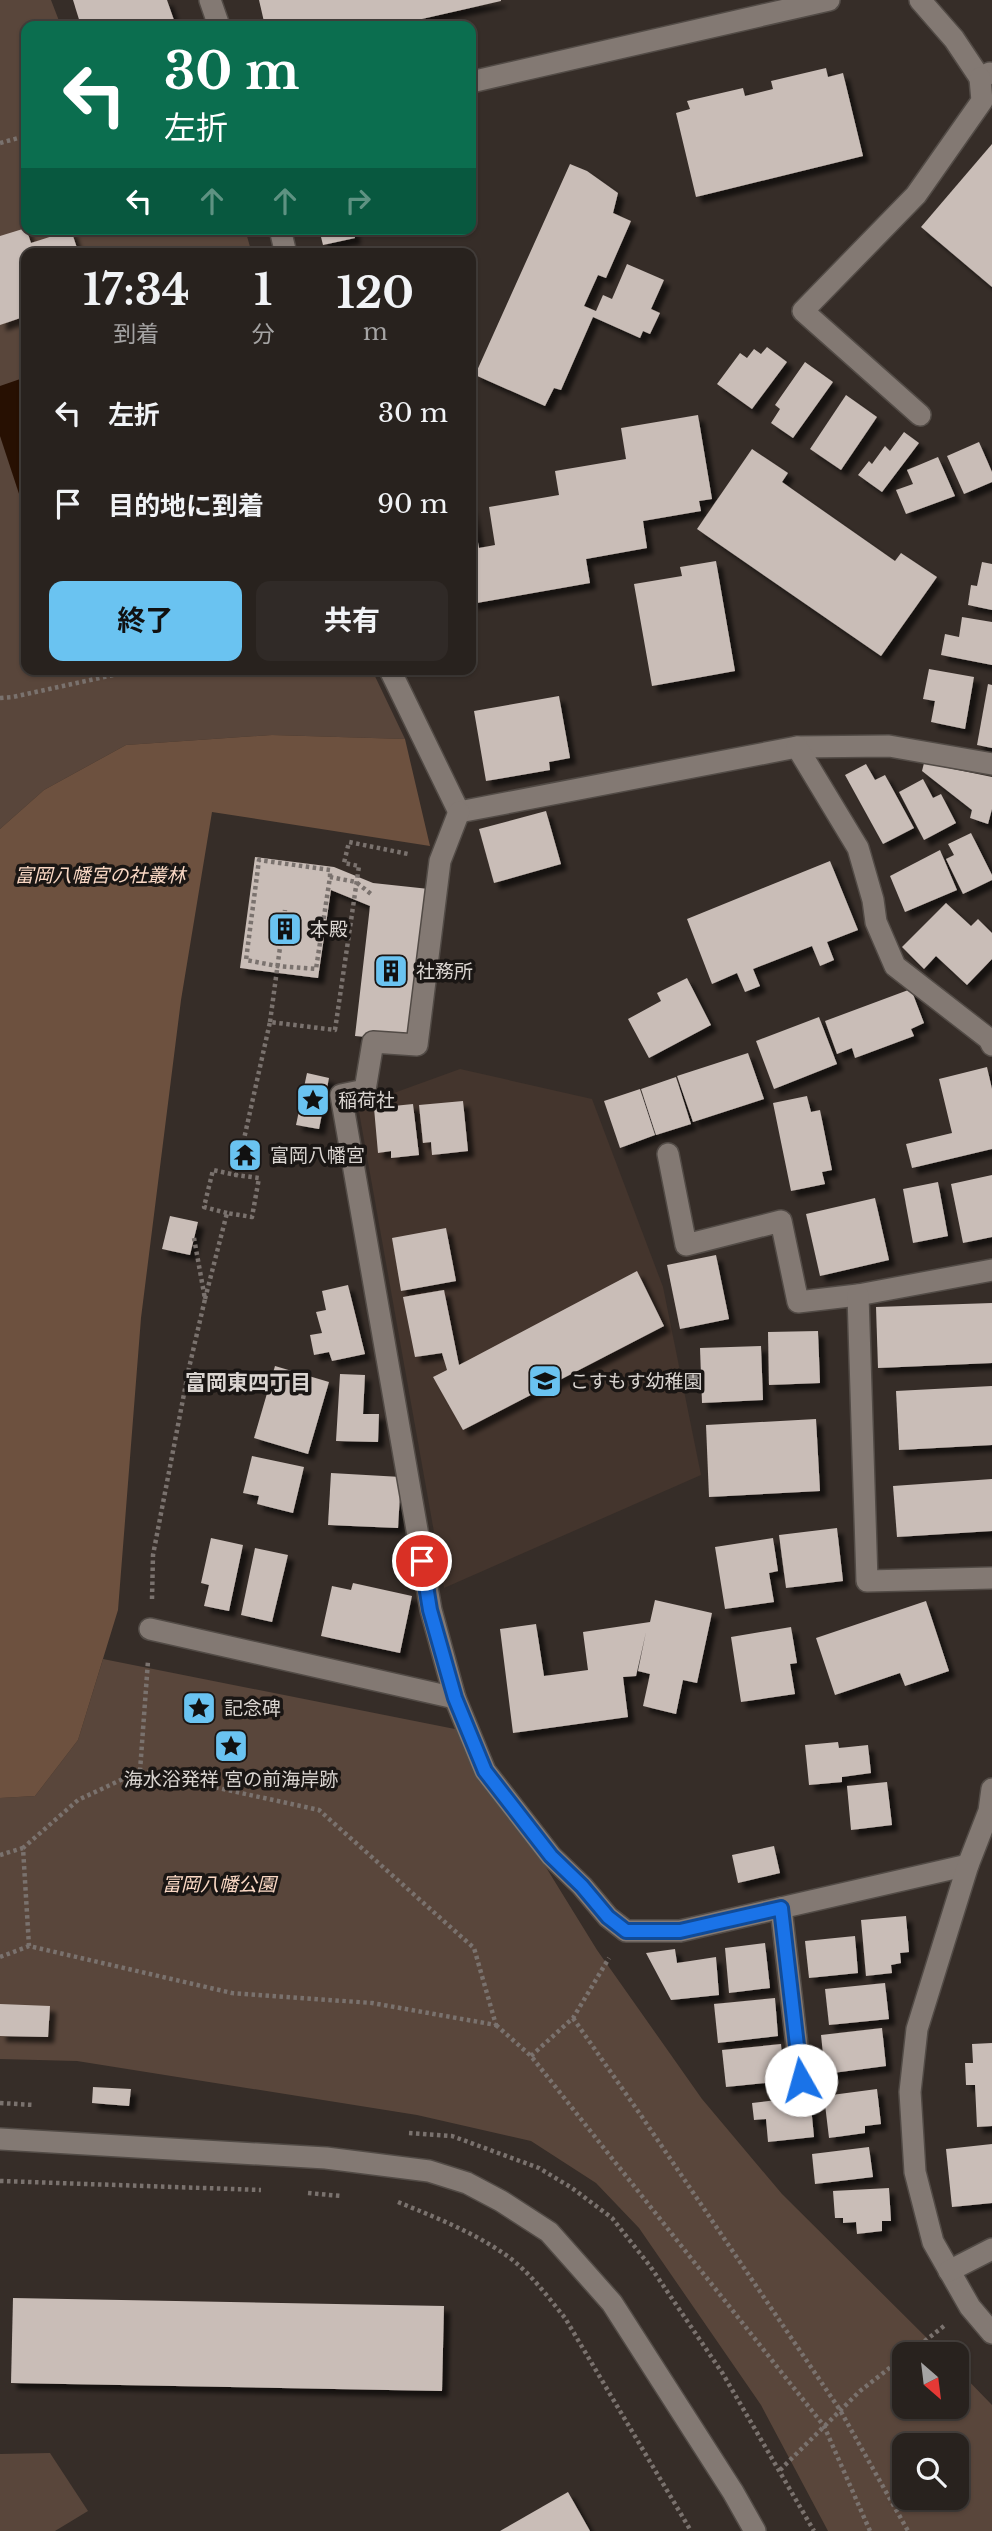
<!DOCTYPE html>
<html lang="ja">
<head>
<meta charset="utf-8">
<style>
  :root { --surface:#28221e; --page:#302a27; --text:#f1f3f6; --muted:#a5a4a4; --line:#443f3c; --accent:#6ac3f1 }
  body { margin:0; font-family:"Libre Baskerville","Noto Sans JP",serif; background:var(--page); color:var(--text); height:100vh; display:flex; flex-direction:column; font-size:26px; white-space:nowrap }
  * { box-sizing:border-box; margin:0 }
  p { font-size:23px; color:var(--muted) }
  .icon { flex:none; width:38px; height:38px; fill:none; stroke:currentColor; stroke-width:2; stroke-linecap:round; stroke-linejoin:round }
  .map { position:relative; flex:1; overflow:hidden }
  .drawer { position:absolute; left:21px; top:248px; width:455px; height:427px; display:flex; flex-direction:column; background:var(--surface); border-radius:14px; box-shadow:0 2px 5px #0004,0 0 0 2px var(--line) }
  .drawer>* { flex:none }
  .banner { position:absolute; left:21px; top:21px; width:455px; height:214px; border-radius:14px; box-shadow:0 2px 5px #0004,0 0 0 2px var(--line); background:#0b6e4f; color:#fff; overflow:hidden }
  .needle { width:46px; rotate:152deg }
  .controls { position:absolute; left:892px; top:2342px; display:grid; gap:14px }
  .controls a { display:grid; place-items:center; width:77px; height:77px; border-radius:14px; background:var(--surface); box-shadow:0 2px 5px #0004,0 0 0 2px var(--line); font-size:35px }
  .pin { position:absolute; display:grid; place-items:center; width:60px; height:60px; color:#fff; margin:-30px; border:4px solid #fff; border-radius:50%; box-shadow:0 2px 7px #0007 }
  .me { position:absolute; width:77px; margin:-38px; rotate:353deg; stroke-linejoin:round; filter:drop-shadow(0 0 5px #0008) }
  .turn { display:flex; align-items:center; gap:24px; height:147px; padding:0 28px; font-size:32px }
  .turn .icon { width:91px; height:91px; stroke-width:2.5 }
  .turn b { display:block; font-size:49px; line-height:60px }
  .lanes { display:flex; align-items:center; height:66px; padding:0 28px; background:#0003; justify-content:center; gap:35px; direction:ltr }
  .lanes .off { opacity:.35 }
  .eta { display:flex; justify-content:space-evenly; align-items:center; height:119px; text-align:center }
  .eta b { font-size:42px; font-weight:700; line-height:49px }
  .primary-button { display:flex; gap:14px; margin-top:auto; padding:14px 28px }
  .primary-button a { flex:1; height:80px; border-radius:14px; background:var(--accent); color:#111; font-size:28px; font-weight:700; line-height:80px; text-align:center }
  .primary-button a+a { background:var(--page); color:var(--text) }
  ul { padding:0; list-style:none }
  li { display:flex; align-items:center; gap:21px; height:91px; padding:0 28px }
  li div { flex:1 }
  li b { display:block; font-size:26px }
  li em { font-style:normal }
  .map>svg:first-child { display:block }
  .built { fill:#44352d }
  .green { fill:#59463b; fill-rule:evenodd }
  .forest { fill:#6d513f }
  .water { fill:#271002 }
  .building { fill:#c9bdb7; filter:url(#shadow) }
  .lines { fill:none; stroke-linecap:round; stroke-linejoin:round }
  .minor-casing { stroke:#524b46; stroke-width:24 }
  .path { stroke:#7a726e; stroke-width:4.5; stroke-dasharray:3.5 3.5; stroke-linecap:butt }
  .minor { stroke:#837973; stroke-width:21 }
  .route-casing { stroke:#114b97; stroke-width:18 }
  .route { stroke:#1a73e8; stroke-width:12 }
  .labels { text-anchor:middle; stroke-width:7; stroke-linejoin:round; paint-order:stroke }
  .park-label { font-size:19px; font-style:italic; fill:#fad8c4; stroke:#1a1614 }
  .poi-label { font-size:19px; fill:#dad5d1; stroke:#1a1614; text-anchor:start }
  .neighbourhood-label { font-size:21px; font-weight:bold; fill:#dad5d1; stroke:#1a1614 }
</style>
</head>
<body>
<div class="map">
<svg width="992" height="2531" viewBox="0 0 992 2531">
  <defs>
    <filter id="shadow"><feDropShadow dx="6" dy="6" stdDeviation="2" flood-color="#0009"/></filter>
  </defs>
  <rect width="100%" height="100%" fill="#362d28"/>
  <path class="built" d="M460,1069l132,30 71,188 38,188 -257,113 -86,-482z"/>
  <g class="green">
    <path d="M0,0h51l10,26h-35v203h219l7,25h-226v416h346l33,69 -133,-4 -146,10 -82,45 -44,39z"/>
    <path d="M103,1659l377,75 51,109 66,107 105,149 80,95 161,160h-38v52h52v-37l35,36v126h-164l-67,-126 -122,-177 -43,-45 -65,-42 -114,-26 -340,-54 -77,-2v-261l35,-2 43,-56zM905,2445h52v52h-52z"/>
    <path d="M50,2453l38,58 -33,20h-55v-77z"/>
  </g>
  <path class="forest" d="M272,735l133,4 25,107 -218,-34 -31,188 -40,318 -23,292 -40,130 -43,56 -35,2v-969l44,-39 82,-45z"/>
  <path class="water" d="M26,377v138l-26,-79v-50z"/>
  <g class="building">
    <path d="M73,0h94l9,26h-95z"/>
    <path d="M259,0h242v1l-110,25h-126z"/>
    <path d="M826,68l2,9 15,-4 20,83 -167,41 -20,-84 14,-4 -3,-8 56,-13 2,8 28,-7 -2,-8z"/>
    <path d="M992,144v143l-71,-60z"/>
    <path d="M570,164l17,7 31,22 -5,20 18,8 -25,57 -8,-3 -14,31 12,5 7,-16 9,4 15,-35 37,16 -13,29 9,4 -10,21 -7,-3 -3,7 -47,-21 -32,73 -7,-2 -9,18 -70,-31z"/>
    <path d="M26,228l5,15 40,-13 8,24h-53v62l-26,9v-89z"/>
    <path d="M319,229h34l2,9 -32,7z"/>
    <path d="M767,347l20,15 -35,47 -35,-25 23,-31 7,5 7,-9 7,5z"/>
    <path d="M805,362l28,20 -40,56 -22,-15 9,-14 -5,-4z"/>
    <path d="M846,395l31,22 -36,53 -31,-21z"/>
    <path d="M698,415l14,84 -13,2 2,10 -58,10 4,27 -61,11 4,24 -119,21v-99l8,43 16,-3 -6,-38 70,-12 -4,-24 71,-12 -5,-31z"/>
    <path d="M904,432l15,11 -37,49 -24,-17 11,-14 3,3 13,-18 5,5z"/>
    <path d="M979,442l13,30v10l-28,12 -17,-38z"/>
    <path d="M752,449l36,24 -6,9 113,79 6,-8 36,24 -56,79 -184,-127z"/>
    <path d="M938,457l17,39 -49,18 -10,-24 17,-6 -6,-14z"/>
    <path d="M716,561l19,110 -83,15 -18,-102 48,-8 -2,-9z"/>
    <path d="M982,562l10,2v46l-24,-5 3,-20 6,1z"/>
    <path d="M962,617l30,5v43l-51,-10 4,-21 14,3z"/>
    <path d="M929,669l45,8 -9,52 -34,-7 4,-21 -12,-2z"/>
    <path d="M988,684l4,1v63l-15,-3z"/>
    <path d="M559,696l11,62 -21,4 1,8 -64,11 -12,-70z"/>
    <path d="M924,763l68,14v32l-4,15 -18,-6 2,-8 -50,-39z"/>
    <path d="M866,764l9,16 10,-5 29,53 -31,16 -38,-69z"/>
    <path d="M923,779l10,19 8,-4 15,29 -32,17 -25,-48z"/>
    <path d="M546,811l15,53 -67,19 -15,-54z"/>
    <path d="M971,833l21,42v5l-29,14 -17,-35 8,-4 -6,-11z"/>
    <path d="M940,850l17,40 -52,22 -15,-36z"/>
    <path d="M255,857l79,10 39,16 56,6 -18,152 -56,-5 15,-130 -39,-16 -13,88 -78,-10z"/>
    <path d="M830,861l28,69 -31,12 7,18 -14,6 -8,-20 -59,23 7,17 -15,6 -8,-19 -25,11 -25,-65z"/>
    <path d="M946,903l25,23 7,-7 14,14v26l-25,26 -31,-29 -12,13 -22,-22z"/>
    <path d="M687,978l24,47 -62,33 -21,-39 33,-18 -4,-8z"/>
    <path d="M911,989l13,34 -13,6 3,7 -59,22 -3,-10 -15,6 -12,-33z"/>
    <path d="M819,1017l18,47 -63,25 -18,-48z"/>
    <path d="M748,1053l16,46 -71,23 -16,-46z"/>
    <path d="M987,1067l5,22v60l-80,19 -6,-24 46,-11 -13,-54z"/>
    <path d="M307,1073l22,5 -10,51 -23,-4z"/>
    <path d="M676,1077l15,47 -35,11 -15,-46z"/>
    <path d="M640,1089l15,46 -35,13 -16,-47z"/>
    <path d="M807,1096l4,16 9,-2 12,60 -10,2 3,12 -34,7 -18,-88z"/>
    <path d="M463,1101l5,50 -36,4 -1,-13 -8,1 -4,-38z"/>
    <path d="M413,1104l6,51 -28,3v-7l-13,2 -4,-45z"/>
    <path d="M992,1175v62l-29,6 -12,-59z"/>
    <path d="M938,1182l10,54 -35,7 -10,-54z"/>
    <path d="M875,1198l14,62 -69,16 -14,-62z"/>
    <path d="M170,1216l28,6 -8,33 -28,-6z"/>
    <path d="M446,1228l10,53 -55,10 -9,-53z"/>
    <path d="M716,1255l13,64 -49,10 -13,-64z"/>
    <path d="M637,1271l27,55 -201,104 -30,-53 14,-7 -5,-17 -27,4 -12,-60 41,-7 15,75z"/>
    <path d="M348,1285l17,69 -33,7 -3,-9 -15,3 -4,-20 12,-2 -6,-21 10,-2 -4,-19z"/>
    <path d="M992,1303v60l-114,5 -2,-61z"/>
    <path d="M818,1331l2,52 -51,2 -1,-53z"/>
    <path d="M761,1346l2,54 -61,3 -2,-55z"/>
    <path d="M275,1366l54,16 -21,72 -54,-16z"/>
    <path d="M340,1374l25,1 -2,39h16l-1,28 -42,-1z"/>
    <path d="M992,1386v59l-93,5 -3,-59z"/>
    <path d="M816,1419l4,72 -111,6 -3,-72z"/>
    <path d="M252,1456l52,11 -11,46 -36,-9 2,-8 -16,-3z"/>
    <path d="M331,1473l70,4 -3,51 -70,-3z"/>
    <path d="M992,1479v52l-95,6 -4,-51z"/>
    <path d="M837,1528l6,53 -57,7 -7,-53z"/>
    <path d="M211,1538l32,7 -14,66 -25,-5 5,-21 -8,-2z"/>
    <path d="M773,1538l5,33 -9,2 5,29 -49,7 -10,-62z"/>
    <path d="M255,1548l33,7 -16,67 -31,-7z"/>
    <path d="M353,1583l59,13 -12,57 -79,-17 11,-50 19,4z"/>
    <path d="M655,1600l57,13 -15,70 -14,-3 -7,34 -33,-8 7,-32 -12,-3 8,-39 -10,44 -13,1 5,40 -115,16 -13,-104 36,-5 8,52 44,-6 -5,-38 67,-10z"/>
    <path d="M926,1601l23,70 -44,15 -5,-13 -65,22 -19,-57z"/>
    <path d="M791,1627l6,36 -7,1 5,30 -54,8 -10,-65z"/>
    <path d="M838,1742l1,6 29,-3 3,28 -29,4v5l-33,3 -4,-40z"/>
    <path d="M887,1782l5,43 -41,5 -4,-44z"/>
    <path d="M774,1846l6,27 -42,10 -6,-28z"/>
    <path d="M906,1916l3,36 -9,1 1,10 -10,2 1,8 -26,3 -5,-56z"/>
    <path d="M855,1936l3,37 -49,5 -4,-37z"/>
    <path d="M765,1943l5,45 -41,5 -4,-45z"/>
    <path d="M675,1949l2,14 39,-6 3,38 -48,5 -25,-47z"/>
    <path d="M885,1983l4,36 -60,6 -4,-36z"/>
    <path d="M775,1998l3,38 -60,7 -4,-39z"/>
    <path d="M0,2004l50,2 -2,31 -48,-1z"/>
    <path d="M882,2028l4,38 -61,8 -4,-39z"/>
    <path d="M992,2043v83l-15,1 -2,-42h-9l-1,-22h8l-1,-19z"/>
    <path d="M781,2044l4,37 -59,6 -4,-37z"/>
    <path d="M93,2087l38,2 -2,17 -37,-3z"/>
    <path d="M877,2089l4,35 -16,2v7l-36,5 -5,-42z"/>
    <path d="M810,2096l4,41 -46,5 -2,-23 -12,1 -2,-17z"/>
    <path d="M992,2144v59l-40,4 -6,-58z"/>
    <path d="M869,2147l4,30 -58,7 -3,-30z"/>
    <path d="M889,2188l2,33h-9v10l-25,3 -1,-12 -13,1v-5h-8l-2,-27z"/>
    <path d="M13,2298l431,8 -2,85 -431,-8z"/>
    <path d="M568,2492l22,39h-90z"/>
  </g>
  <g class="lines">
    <g class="minor-casing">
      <g id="minor">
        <path d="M210,0l9,26"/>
        <path d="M920,0l34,39 26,39 10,-5"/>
        <path d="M471,82l358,-82"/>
        <path d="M280,229l6,25"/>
        <path d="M920,415l-117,-104 113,-116 66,-94 -2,-23"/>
        <path d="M390,670l69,142 338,-65 92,-1 103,18"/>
        <path d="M797,747l61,101 15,52 3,22 19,44 94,73 3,6"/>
        <path d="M459,812l-19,49 -23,184 -44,-3 -8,48 -24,5 90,515 24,88 30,73 66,85 31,30 26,31 18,14h54l288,-66"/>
        <path d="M668,1154l18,91 95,-24 17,81 60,-7 134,-25"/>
        <path d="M858,1295l9,286 125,-3"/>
        <path d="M150,1629l305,69"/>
        <path d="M992,1789l-3,22 -21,54 -51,164 -7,63 5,80 18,70 37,65 22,26"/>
        <path d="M781,1908l20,172"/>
        <path d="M0,2139l326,19 103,13 38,12 34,18 48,31 63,71 121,189 22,39"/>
        <path d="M949,2271l43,-22"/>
      </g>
    </g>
    <g class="path">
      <path d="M0,143l26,-7"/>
      <path d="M0,698l13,-1 123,-27"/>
      <path d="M330,877v-7l-71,-10 -13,100 31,6 39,3 14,-92 26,5 15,12"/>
      <path d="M270,1022l15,-112"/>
      <path d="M227,1213l-23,-6 9,-37 23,5"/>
      <path d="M205,1299l22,-86 25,4 7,-39 -23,-3 34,-153 65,8 24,-164 -15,-3 5,-21 59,12"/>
      <path d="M152,1599l1,-44 36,-187 16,-69 -11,-61"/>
      <path d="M140,1771l179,39 155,138 22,77 -124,-22 -140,-10 -203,-47 -6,-98 55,-48z"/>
      <path d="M140,1771l8,-110"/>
      <path d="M0,1855l23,-7"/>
      <path d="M0,1957l29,-11"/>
      <path d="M573,2018l67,96 200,296 68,121"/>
      <path d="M496,2025l35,31 293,370 46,105"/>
      <path d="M531,2056l42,-38 36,-60"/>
      <path d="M0,2103l34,2"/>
      <path d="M409,2133l43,3 87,32 33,20 40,30 38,48 73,108 91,157"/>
      <path d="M0,2181l261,9"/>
      <path d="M308,2193l33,3"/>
      <path d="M398,2202c39,16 78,31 112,56 22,17 38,39 55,60l126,213"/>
      <path d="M908,2354l36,-28"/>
      <path d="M780,2470l80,-79 45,-35"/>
    </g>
    <use href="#minor" class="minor"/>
  </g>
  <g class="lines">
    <g class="route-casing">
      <path id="route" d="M422,1561l8,49 25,88 30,73 66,85 31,30 26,31 18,14h54l101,-23 20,172"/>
    </g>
    <use href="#route" class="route"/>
  </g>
  <defs>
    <g id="building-square" transform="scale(1.75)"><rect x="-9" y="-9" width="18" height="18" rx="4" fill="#6ac3f1" stroke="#1a1614"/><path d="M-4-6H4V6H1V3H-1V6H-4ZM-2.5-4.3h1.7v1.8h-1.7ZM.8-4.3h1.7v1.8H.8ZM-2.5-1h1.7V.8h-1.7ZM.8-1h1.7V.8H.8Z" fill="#111"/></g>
    <g id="sight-square" transform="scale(1.75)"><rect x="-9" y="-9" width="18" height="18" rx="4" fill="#6ac3f1" stroke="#1a1614"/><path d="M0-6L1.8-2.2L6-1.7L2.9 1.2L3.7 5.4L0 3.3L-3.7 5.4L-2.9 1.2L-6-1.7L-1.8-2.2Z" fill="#111"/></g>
    <g id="temple-square" transform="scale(1.75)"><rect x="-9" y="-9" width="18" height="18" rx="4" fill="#6ac3f1" stroke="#1a1614"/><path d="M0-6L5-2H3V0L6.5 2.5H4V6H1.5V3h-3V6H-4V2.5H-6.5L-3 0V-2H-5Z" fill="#111"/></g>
    <g id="school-square" transform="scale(1.75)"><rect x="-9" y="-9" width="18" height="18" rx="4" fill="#6ac3f1" stroke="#1a1614"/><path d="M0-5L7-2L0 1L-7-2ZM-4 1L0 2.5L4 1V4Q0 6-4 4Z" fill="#111"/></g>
  </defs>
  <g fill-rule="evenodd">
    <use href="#building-square" x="285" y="929"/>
    <use href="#building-square" x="391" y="971"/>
    <use href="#sight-square" x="313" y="1100"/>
    <use href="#temple-square" x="245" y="1155"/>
    <use href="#school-square" x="545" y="1381"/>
    <use href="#sight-square" x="199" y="1708"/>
    <use href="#sight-square" x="231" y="1746"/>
  </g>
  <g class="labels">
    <g class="park-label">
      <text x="100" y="882">富岡八幡宮の社叢林</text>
      <text x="219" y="1891">富岡八幡公園</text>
    </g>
    <g class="poi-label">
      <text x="310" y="936">本殿</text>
      <text x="416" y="978">社務所</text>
      <text x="338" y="1107">稲荷社</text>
      <text x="270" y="1162">富岡八幡宮</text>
      <text x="570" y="1388">こすもす幼稚園</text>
      <text x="224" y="1715">記念碑</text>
      <text x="231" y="1786" text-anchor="middle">海水浴発祥 宮の前海岸跡</text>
    </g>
    <g class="neighbourhood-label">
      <text x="248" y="1390">富岡東四丁目</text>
    </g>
  </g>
</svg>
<div class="controls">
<a><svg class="needle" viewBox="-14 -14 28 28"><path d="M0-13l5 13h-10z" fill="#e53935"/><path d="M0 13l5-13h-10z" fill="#a5a4a4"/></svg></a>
<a><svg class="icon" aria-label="search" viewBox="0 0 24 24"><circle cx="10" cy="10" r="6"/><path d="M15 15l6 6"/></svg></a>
</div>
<div class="pin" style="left:422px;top:1561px;background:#d93025"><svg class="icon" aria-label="arrive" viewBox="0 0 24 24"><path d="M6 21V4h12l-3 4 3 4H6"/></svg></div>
<svg class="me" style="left:801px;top:2080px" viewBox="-20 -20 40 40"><circle r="19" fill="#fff"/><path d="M0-13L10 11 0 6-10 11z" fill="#1a73e8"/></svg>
<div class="banner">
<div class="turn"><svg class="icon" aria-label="left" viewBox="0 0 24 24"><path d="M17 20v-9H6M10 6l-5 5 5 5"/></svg><div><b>30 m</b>左折</div></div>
<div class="lanes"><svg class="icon" aria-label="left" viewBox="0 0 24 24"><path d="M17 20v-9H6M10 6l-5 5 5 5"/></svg><svg class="icon off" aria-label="ahead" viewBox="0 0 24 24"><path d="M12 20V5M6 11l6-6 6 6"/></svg><svg class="icon off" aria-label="ahead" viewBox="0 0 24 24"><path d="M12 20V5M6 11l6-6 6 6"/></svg><svg class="icon off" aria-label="right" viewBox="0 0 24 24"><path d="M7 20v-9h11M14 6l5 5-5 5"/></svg></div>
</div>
<section class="drawer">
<div class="eta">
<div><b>17:34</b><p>到着</p></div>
<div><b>1</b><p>分</p></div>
<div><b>120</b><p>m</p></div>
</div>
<ul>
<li><svg class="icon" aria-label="left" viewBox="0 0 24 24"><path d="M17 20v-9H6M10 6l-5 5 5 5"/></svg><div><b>左折</b></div><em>30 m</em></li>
<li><svg class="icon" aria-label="arrive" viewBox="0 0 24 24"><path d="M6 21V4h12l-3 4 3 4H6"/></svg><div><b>目的地に到着</b></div><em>90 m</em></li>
</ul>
<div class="primary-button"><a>終了</a><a>共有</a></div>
</section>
</div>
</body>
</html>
